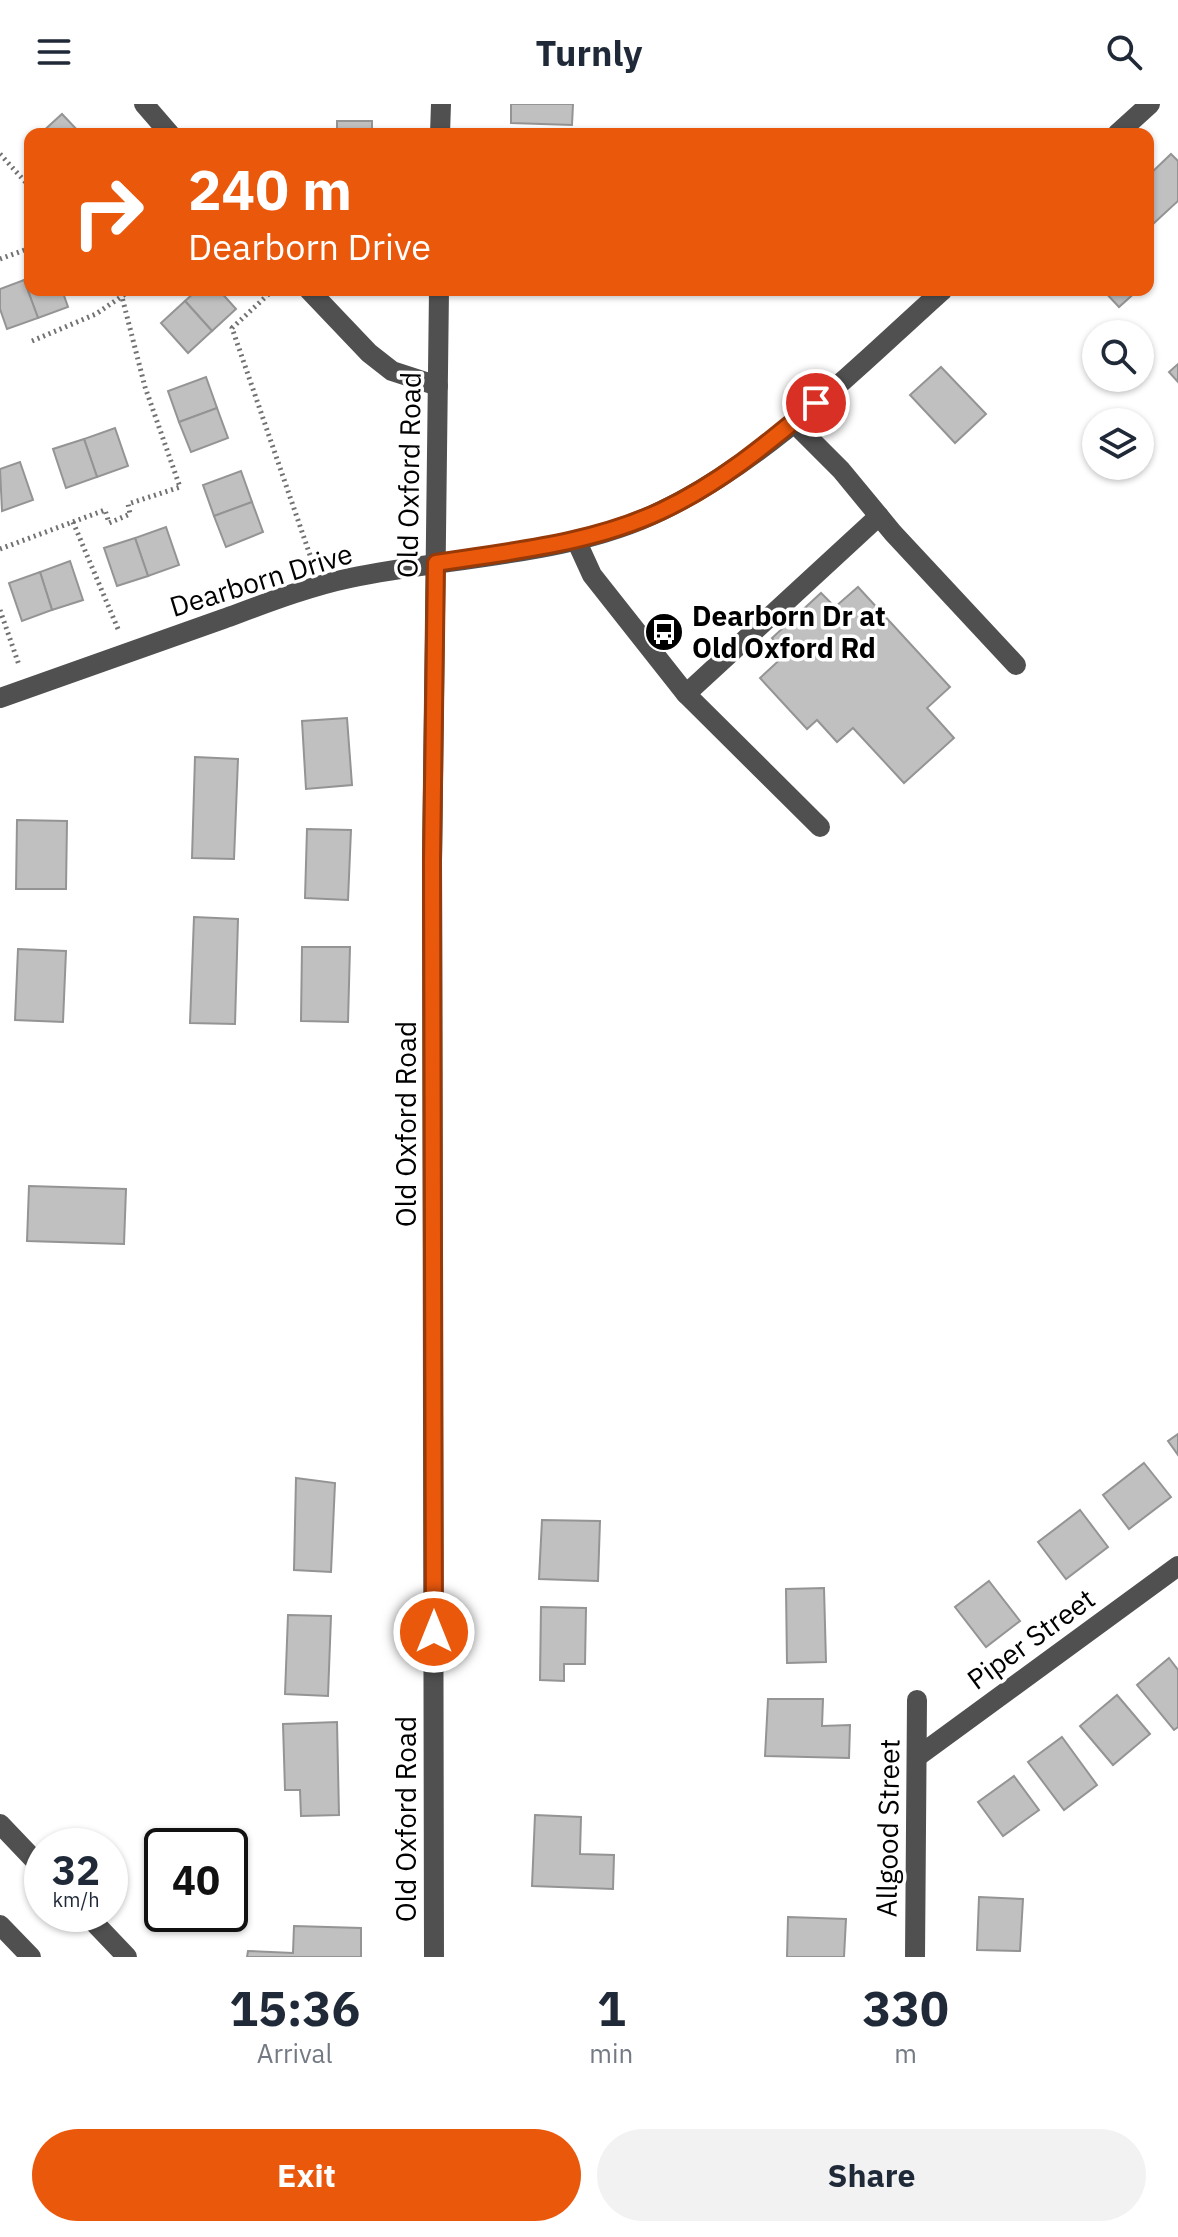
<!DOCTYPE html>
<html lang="en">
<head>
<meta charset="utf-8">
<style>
  :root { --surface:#fff; --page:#f2f2f3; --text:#1f2937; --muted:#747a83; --accent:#ea580c }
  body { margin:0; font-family:"IBM Plex Sans",sans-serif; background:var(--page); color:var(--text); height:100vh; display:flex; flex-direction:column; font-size:30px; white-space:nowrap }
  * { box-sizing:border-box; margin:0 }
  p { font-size:26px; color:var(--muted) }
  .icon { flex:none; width:44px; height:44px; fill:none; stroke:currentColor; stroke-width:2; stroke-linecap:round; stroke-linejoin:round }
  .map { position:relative; height:1853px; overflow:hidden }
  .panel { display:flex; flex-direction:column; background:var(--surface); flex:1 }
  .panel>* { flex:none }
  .banner { position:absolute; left:24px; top:24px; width:1130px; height:168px; border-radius:16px; box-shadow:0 2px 6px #0004; background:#ea580c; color:#fff; overflow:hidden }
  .buttons { position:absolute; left:1082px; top:216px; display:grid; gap:16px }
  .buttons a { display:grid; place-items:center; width:72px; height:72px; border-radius:50%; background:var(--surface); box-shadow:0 2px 6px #0004; font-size:40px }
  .speed { position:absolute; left:24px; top:1724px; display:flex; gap:16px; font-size:40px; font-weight:700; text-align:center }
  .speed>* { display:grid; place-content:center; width:104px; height:104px; border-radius:50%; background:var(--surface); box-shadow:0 2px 6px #0004; line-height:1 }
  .speed small { font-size:20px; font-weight:400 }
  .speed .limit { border:4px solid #111; border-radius:12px; background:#fff; color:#111 }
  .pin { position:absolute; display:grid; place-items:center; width:68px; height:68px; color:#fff; margin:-34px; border:4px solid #fff; border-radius:50%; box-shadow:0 2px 8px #0007 }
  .me { position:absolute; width:88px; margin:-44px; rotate:0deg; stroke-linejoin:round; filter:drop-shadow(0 0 6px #0008) }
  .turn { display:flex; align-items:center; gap:28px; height:168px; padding:0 32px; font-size:36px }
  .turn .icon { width:104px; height:104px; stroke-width:2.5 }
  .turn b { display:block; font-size:56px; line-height:68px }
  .eta { display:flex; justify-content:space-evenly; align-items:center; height:136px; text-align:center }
  .eta b { font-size:48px; font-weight:700; line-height:56px }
  .action { display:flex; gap:16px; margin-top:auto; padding:16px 32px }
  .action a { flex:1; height:92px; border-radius:48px; background:var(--accent); color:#fff; font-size:32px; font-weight:700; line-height:92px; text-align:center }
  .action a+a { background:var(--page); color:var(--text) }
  header { display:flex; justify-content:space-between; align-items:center; height:104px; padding:0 32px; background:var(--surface); font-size:36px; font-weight:700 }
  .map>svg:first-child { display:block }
  .building { fill:#c0c0c0; stroke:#949494; stroke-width:2 }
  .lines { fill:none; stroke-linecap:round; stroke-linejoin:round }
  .path { stroke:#727272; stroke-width:5; stroke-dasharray:2 4; stroke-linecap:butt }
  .minor { stroke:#505050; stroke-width:20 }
  .route-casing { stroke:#983908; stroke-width:20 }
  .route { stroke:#ea580c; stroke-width:14 }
  .labels { text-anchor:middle; stroke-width:7; stroke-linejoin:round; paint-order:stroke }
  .street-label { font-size:28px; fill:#000; stroke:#fff }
  .poi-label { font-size:28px; font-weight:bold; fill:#000; stroke:#fff; text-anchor:start }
</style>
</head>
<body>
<header><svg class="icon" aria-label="menu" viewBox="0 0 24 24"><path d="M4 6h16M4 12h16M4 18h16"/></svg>Turnly<svg class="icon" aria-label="search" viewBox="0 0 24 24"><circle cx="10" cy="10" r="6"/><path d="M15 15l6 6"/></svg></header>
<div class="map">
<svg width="1178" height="1853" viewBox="0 0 1178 1853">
  <rect width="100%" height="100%" fill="#fff"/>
  <g class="building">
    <path d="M511,0h62l-1,21 -61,-2z"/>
    <path d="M62,10l19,20h-41z"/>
    <rect x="337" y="17" width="35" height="13"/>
    <path d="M1171,50l7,7v40l-25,23 -5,-6v-42z"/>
    <path d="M30,174v12h32l6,17 -30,11 -14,-38z"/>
    <path d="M24,176l14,38 -31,11 -7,-20v-20z"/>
    <path d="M197,186h22l17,19 -24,22 -27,-30z"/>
    <path d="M1103,186h35l-19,17z"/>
    <path d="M185,197l27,30 -24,22 -27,-30z"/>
    <path d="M1178,260v18l-9,-10z"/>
    <path d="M941,263l45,47 -31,29 -45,-48z"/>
    <path d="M206,273l11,31 -38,14 -11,-31z"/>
    <path d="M217,304l11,30 -37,14 -12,-30z"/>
    <path d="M115,324l13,38 -31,11 -13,-38z"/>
    <path d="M84,335l13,38 -31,11 -13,-39z"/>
    <path d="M20,358l13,38 -31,11 -2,-42z"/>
    <path d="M241,367l11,31 -38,14 -11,-31z"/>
    <path d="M252,398l11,30 -37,15 -12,-31z"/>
    <path d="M166,423l13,38 -31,11 -13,-38z"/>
    <path d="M135,434l13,38 -31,10 -13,-38z"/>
    <path d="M70,457l13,39 -31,10 -12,-38z"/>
    <path d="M40,468l12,38 -30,11 -13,-38z"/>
    <path d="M858,483l92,100 -23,21 27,30 -50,45 -51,-55 -16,14 -20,-22 -10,9 -47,-51 26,-24 -14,-16 49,-45 14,14z"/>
    <path d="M347,614l5,67 -46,4 -4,-68z"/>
    <path d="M195,653l43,2 -4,100 -42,-1z"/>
    <path d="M17,716l50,1 -1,68h-50z"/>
    <path d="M307,725l44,1 -3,70 -43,-2z"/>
    <path d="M194,813l44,2 -3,105 -45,-1z"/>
    <path d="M302,843h48l-2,75 -47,-1z"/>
    <path d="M18,845l48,2 -3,71 -48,-2z"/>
    <path d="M29,1082l97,3 -2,55 -97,-3z"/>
    <path d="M1178,1330v21l-10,-14z"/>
    <path d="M1144,1359l27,34 -42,32 -26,-34z"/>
    <path d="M296,1374l39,5 -4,89 -37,-2z"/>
    <path d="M1080,1406l28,37 -42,32 -28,-37z"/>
    <path d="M542,1416l58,1 -2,60 -59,-2z"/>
    <path d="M989,1477l31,40 -34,26 -31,-40z"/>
    <path d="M824,1484l2,74 -39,1 -1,-74z"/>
    <path d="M541,1503l45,1 -1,56h-21v17l-24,-1z"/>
    <path d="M288,1511l43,1 -3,80 -43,-2z"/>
    <path d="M1169,1554l9,12v57l-4,3 -37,-45z"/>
    <path d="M1117,1591l33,39 -37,31 -33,-39z"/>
    <path d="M768,1595h55l-1,27 28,-1 -1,33 -84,-2z"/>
    <path d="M337,1618l2,93 -38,1 -1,-26h-15l-2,-66z"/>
    <path d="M1062,1633l35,48 -33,25 -36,-48z"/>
    <path d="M1014,1672l25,34 -36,26 -25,-34z"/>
    <path d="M535,1711l46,2 -1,37 34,1 -1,34 -81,-3z"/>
    <path d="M979,1793l44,2 -3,52 -43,-1z"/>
    <path d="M788,1813l58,2 -2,38h-57z"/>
    <path d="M294,1822l67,2v29h-114l1,-6 45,2z"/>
  </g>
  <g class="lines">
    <g class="path">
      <path d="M0,50l30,33"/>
      <path d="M0,155l30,-11"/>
      <path d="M273,186l-41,38 79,230"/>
      <path d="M32,237l64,-27 35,-24"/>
      <path d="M73,418l45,107"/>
      <path d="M0,445l105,-39 4,13 21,-9 -2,-10 52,-17 -35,-100 -23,-90"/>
      <path d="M0,506l19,55"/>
    </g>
    <g class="minor">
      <path d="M144,0l26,30"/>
      <path d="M440,30l1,-30"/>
      <path d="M1117,30l33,-30"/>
      <path d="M309,186l60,63 23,18 46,15"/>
      <path d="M793,318l48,48 52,63 123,132"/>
      <path d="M576,436l16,35 94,119 193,-178"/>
      <path d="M686,590l134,133"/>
      <path d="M0,594c74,-26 148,-53 223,-79 41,-15 84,-32 127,-41 100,-21 221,-22 313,-68 106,-52 193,-142 280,-220"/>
      <path d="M917,1653l261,-191"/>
      <path d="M0,1720l42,44"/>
      <path d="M86,1810l41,43"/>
      <path d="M0,1821l31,32"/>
      <path d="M434,1853l-2,-1096 7,-571"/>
      <path d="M915,1853l2,-257"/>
    </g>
  </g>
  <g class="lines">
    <g class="route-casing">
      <path id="route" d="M434,1528l-2,-771 4,-298c76,-12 154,-19 225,-52 58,-27 107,-68 155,-108"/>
    </g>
    <use href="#route" class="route"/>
  </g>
  <defs>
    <g id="bus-disc" transform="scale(2)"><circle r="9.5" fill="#000" stroke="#fff"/><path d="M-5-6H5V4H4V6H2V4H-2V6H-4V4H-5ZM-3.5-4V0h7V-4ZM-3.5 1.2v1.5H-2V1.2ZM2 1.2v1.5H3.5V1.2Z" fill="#fff"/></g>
  </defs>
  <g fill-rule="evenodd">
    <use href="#bus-disc" x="664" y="528"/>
  </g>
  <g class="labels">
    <g class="street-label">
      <text transform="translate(409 371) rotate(-89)" y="10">Old Oxford Road</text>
      <text transform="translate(261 476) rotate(-17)" y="10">Dearborn Drive</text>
      <text transform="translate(406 1020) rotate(-90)" y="10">Old Oxford Road</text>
      <text transform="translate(1031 1535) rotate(-36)" y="10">Piper Street</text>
      <text transform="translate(406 1715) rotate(-90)" y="10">Old Oxford Road</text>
      <text transform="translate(888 1724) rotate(-89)" y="10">Allgood Street</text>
    </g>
    <g class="poi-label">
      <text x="692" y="522">Dearborn Dr at<tspan x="692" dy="32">Old Oxford Rd</tspan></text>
    </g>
  </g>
</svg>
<div class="buttons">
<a><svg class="icon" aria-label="search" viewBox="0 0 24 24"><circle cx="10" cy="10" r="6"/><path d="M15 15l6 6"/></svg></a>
<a><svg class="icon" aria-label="layers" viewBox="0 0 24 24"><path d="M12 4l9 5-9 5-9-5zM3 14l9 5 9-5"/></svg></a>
</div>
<div class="speed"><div>32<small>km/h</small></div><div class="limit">40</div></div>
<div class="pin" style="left:816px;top:299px;background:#d93025"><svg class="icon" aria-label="arrive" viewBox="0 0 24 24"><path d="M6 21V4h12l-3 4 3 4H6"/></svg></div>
<svg class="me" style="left:434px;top:1528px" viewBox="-20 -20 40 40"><circle r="17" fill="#ea580c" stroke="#fff" stroke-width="3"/><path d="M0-11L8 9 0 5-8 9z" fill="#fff"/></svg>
<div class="banner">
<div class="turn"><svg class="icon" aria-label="right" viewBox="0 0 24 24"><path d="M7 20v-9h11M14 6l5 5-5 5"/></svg><div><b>240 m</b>Dearborn Drive</div></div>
</div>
</div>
<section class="panel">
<div class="eta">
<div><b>15:36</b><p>Arrival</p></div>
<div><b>1</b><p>min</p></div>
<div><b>330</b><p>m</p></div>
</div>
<div class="action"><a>Exit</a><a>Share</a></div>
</section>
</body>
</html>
